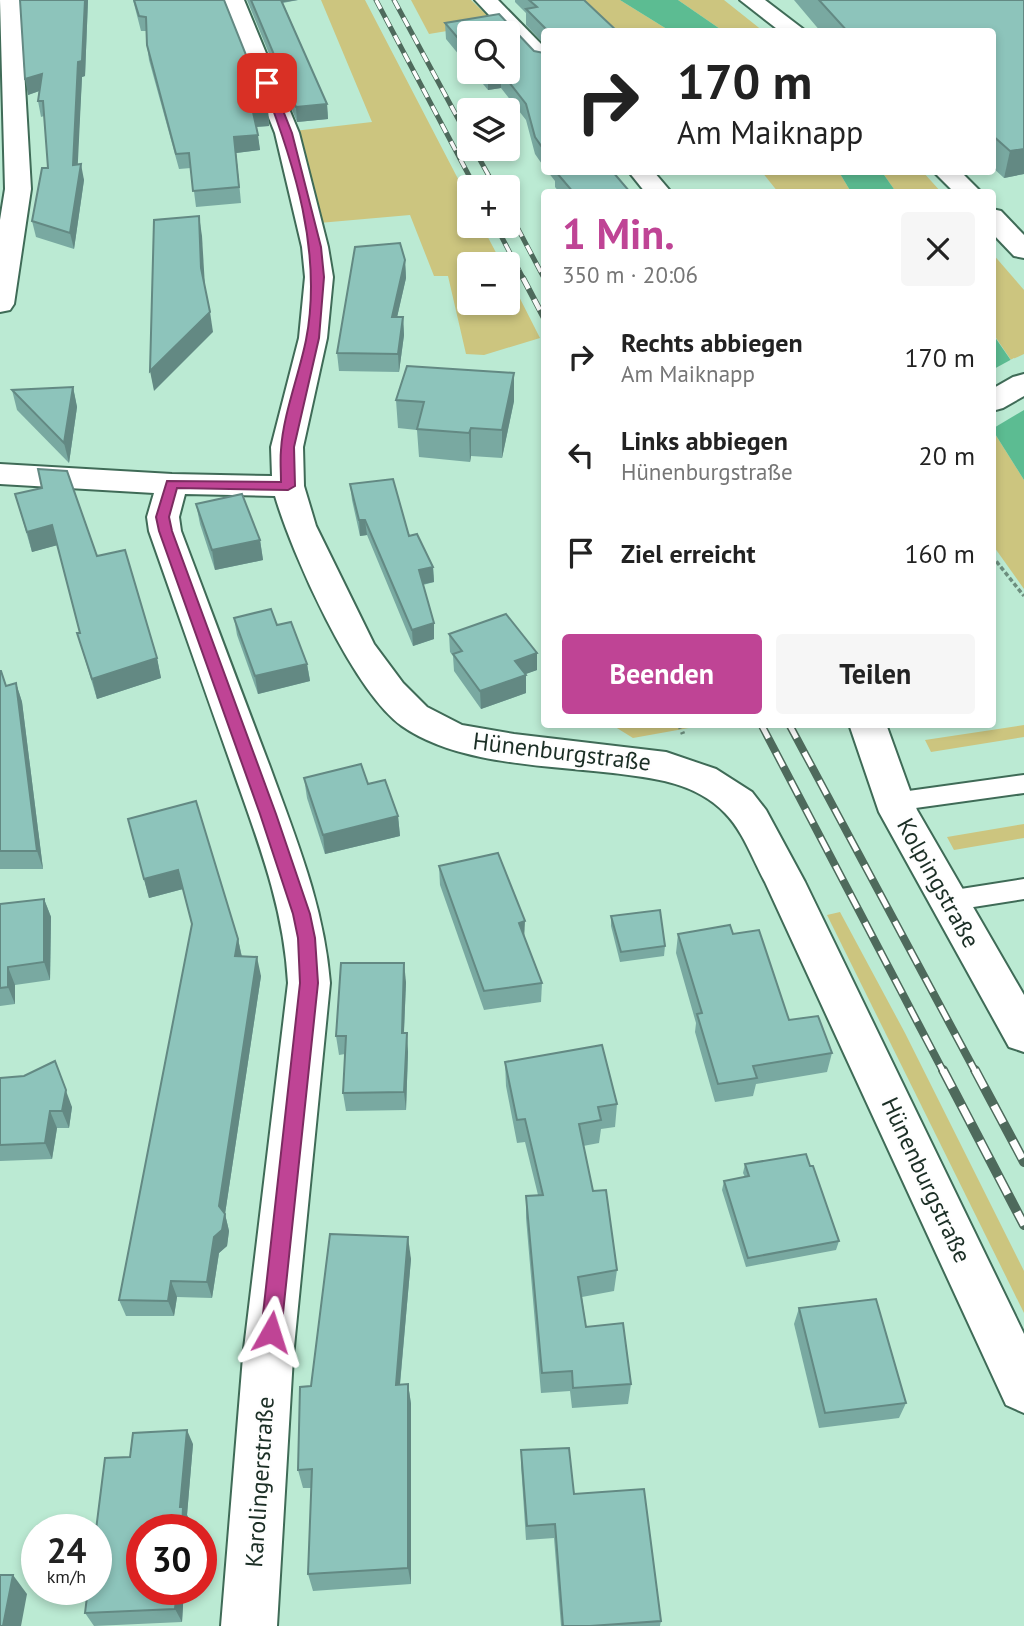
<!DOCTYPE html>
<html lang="de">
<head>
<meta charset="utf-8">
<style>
  :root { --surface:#fff; --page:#f6f6f6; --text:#222; --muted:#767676; --accent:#bf4495 }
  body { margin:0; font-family:"PT Sans",sans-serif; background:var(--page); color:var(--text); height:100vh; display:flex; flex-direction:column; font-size:26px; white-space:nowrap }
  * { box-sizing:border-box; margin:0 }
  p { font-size:23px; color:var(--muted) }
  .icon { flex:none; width:38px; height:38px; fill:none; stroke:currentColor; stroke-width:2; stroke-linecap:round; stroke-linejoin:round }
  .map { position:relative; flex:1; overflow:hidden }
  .side { position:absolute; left:541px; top:189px; width:455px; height:539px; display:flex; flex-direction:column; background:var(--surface); border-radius:7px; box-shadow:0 4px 10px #0003 }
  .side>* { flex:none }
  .guide { position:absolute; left:541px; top:28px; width:455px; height:147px; border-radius:7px; box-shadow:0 4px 10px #0003; background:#fff; color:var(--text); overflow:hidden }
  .fabs { position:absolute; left:457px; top:21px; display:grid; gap:14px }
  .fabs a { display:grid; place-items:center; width:63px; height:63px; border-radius:7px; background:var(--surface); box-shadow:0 4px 10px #0003; font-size:35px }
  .speed { position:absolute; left:21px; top:1514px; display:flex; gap:14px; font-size:35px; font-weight:700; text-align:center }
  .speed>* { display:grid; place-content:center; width:91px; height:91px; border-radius:50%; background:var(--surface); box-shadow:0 4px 10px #0003; line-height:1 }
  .speed small { font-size:18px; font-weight:400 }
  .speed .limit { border:10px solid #d22; background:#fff; color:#111 }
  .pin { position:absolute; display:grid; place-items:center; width:60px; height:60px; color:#fff; margin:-30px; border-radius:14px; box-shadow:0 4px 10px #0006 }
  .me { position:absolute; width:77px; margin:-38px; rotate:6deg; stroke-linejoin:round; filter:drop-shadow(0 0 5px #0008) }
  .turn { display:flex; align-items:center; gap:24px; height:147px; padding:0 21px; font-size:32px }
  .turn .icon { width:91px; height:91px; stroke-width:2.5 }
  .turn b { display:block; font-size:49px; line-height:60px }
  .round { display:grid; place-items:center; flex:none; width:74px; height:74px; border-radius:7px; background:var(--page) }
  .summary { display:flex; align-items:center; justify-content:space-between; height:119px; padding:0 21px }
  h1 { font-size:42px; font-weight:700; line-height:52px; color:var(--accent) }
  .cta { display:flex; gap:14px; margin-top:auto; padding:14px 21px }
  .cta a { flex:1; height:80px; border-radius:7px; background:var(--accent); color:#fff; font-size:28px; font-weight:700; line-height:80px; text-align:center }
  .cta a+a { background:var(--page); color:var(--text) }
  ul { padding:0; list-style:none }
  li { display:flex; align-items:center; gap:21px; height:98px; padding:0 21px }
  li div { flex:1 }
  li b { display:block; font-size:26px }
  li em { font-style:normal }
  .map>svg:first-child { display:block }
  .green { fill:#ccc57f }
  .water { fill:#5cbc92 }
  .pier { fill:#bbead3 }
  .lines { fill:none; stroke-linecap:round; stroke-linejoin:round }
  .service-casing { stroke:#3f6b57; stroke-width:4 }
  .minor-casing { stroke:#3f6b57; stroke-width:4 }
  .path-far1 { stroke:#6d8e7e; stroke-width:3.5; stroke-dasharray:4.5 2.5; stroke-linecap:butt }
  .path { stroke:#6d8e7e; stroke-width:4.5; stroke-dasharray:5 3.5; stroke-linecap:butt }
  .service { fill:#fff; fill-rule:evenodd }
  .minor { fill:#fff; fill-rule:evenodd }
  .rail-far3-casing { stroke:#4e6a5c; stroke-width:5 }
  .rail-far2-casing { stroke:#4e6a5c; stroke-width:6 }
  .rail-far1-casing { stroke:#4e6a5c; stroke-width:8 }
  .rail-casing { stroke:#4e6a5c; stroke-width:10 }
  .rail-far3 { stroke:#fefefe; stroke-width:3.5; stroke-dasharray:10; stroke-linecap:butt }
  .rail-far2 { stroke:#fefefe; stroke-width:4.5; stroke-dasharray:12; stroke-linecap:butt }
  .rail-far1 { stroke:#fefefe; stroke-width:5; stroke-dasharray:16; stroke-linecap:butt }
  .rail { stroke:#fefefe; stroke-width:7; stroke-dasharray:20; stroke-linecap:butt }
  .wall { fill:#79a9a1 }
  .shaded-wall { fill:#638983 }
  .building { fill:#8dc4bb; stroke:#638983; stroke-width:2 }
  .route { fill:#bf4495; stroke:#7c2c61; stroke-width:2 }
  .labels { text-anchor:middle; stroke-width:5; stroke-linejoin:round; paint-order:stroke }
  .street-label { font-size:24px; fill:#1b2e25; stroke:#fefefe }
</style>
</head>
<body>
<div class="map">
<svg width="1024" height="1626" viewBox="0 0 1024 1626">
  <rect width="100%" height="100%" fill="#bbead3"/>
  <g class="green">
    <path d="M321,0h44l104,200v26h13l20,38h-33v39h39v-28l32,63 -56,17 -18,-1 -18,-78h-14l-24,-61 -91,8 -25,-92 78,-9z"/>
    <path d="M411,0h60l24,23 -66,11z"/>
    <path d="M578,0h42l50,31h-51z"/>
    <path d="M678,0h46l39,31h-40z"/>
    <path d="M762,172h77l12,20h-73z"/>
    <path d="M882,172h41l18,20h-45z"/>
    <path d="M992,253l32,37v64l-13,6 -19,-28z"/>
    <path d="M992,429l32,51v109l-32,-45z"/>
    <path d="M711,724l-78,14 -21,-13v-1z"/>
    <path d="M1024,725v12l-93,15 -6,-12z"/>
    <path d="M1024,824v14l-70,12 -7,-13z"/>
    <path d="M840,912l65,121 119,238v42l-197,-398z"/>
  </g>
  <g class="water">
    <path d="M620,0h58l45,31h-53z"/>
    <path d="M839,172h43l14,20h-45z"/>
    <path d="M992,333l32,46v101l-32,-51z"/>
  </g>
  <path class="pier" d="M1014,358l10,15v37l-32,19v-59z"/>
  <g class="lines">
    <g class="service-casing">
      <g id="service">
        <path d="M1024,775v18l-130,18 -9,-3 -3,-6 3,-6 9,-3z"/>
        <path d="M1024,879v20l-76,12 -9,-3 -4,-7 4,-7 9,-3z"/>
      </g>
    </g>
    <g class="minor-casing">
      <g id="minor">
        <path d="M0,0h20l11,189 -17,115 -4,6 -10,2v-92l5,-31z"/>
        <path d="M222,0h22l55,133 29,114 5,30 -6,61 -24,109 1,39 12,40 58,118 29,39 24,24 35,18 52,9 152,18 50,17 36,23 14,18 39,72 219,452v79l-18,-8 -241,-523c-12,-22 -22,-51 -40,-69 -30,-31 -72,-35 -112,-40 -67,-8 -155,-8 -211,-47 -49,-35 -110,-172 -127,-230l-90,-2 -6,23 2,14c30,79 59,158 89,236 26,72 54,139 60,216l-37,374 -16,269h-56l22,-269 45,-374c-4,-77 -31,-144 -56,-216 -28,-78 -55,-157 -83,-236l-2,-14 7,-24 -154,-9v-20l172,10 100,2 -1,-29 28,-109 6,-61 -3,-30 -27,-114z"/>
        <path d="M475,0h23l46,47v20l-8,-2z"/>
        <path d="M740,0h25l42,32h-26z"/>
        <path d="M629,172h25l17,20h-26z"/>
        <path d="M934,172h27l20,20h-27z"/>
        <path d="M992,209l9,2 23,24v23l-10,-2 -22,-23z"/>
        <path d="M1024,374v22l-21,12 -11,3v-22l21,-12z"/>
        <path d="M849,724h37l31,86 107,185v57l-15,-5 -130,-235z"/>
      </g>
    </g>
    <path class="path-far1" d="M992,556l32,40"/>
    <path class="path" d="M679,724l4,10"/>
    <use href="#service" class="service"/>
    <use href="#minor" class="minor"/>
    <g class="rail-far3-casing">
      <g id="rail-far3">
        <path d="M376,0l99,187"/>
        <path d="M394,0l75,139"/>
        <path d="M474,149l21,38"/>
        <path d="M508,210l36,68"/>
        <path d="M496,226l28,54"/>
      </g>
    </g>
    <g class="rail-far2-casing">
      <path id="rail-far2" d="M523,278l21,40"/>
    </g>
    <g class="rail-far1-casing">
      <g id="rail-far1">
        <path d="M761,724l182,347"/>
        <path d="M789,724l186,347"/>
      </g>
    </g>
    <g class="rail-casing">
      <g id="rail">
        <path d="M943,1070l81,155"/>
        <path d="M975,1070l49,92"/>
      </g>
    </g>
    <use href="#rail-far3" class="rail-far3"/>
    <use href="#rail-far2" class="rail-far2"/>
    <use href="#rail-far1" class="rail-far1"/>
    <use href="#rail" class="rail"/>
  </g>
  <g class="wall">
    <path d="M20,0h68l-3,76 -3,1 -5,87 7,16 -10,69 -38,-12 -4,-16 16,-53 -4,-52 -3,1 -3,-16 1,-10 -11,4z"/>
    <path d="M133,0h91l44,110 1,16 -13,1 4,23 -24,3 5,50 -45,4 -5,-39 -12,1 -30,-109 -2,-15 -1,-14h-5z"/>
    <path d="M247,0h51l-15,3 44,101 1,15 -31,3z"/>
    <path d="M515,0h69l34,32h-74v12l-18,-19v-12l-11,-11z"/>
    <path d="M794,0h230v174l-20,4 -12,-11v-135h-171z"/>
    <path d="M445,23l89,28 10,2v114l-9,-13 -9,-34 -25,-32 -13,2 -15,-18h35l-39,-39v34l-23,-28z"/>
    <path d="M548,172h65l17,20h-71l-4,-5v-6z"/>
    <path d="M405,260l1,18 -9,39h6l1,18 -5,37 -60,-1 -2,-18z"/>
    <path d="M73,387l4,20 -8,56 -52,-53 -5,-20z"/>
    <path d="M396,400l118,1 -12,57 -31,-2 -1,6 -51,-5 -2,-27 -19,-2z"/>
    <path d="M350,484l59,52 24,31 1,15 -11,3 11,54 -21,7 -46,-111 -7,1 -8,-36z"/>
    <path d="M15,494l82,62 60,102 4,20 -64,21 -20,-66h3l-23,-88 -25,7z"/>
    <path d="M196,504l64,36 3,20 -48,10 -15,-46z"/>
    <path d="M234,618l43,7 30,39 3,17 -52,13 -21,-59z"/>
    <path d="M449,634l88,36 -12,4 1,19 -45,16 -27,-38 -1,-15 -3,-4z"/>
    <path d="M0,671l6,15 10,-3 6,19 21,167h-43z"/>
    <path d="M304,778l64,6 30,32 2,20 -75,18 -18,-56z"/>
    <path d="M128,819l110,120 4,18 19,19 -36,238 4,17 -2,15 -8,7 -7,45 -35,-1 -3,19h-48l-7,-16 73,-375 -9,-36 -34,9z"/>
    <path d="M439,866l85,71 18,46 -1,19 -57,8 -44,-125z"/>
    <path d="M44,899l7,18 -1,63 -35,5v19l-15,2v-102z"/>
    <path d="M611,916l54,30 -1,10 -44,6 -9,-36z"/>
    <path d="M678,934h55l56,86 43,33 -5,19 -71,12 -3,12 -38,6 -20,-70 1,-9 -20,-70z"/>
    <path d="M406,982l-2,51 4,19 -2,58 -60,1 -3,-18 2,-39 -6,1 -3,-19z"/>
    <path d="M505,1062l112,42 -2,23 -14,2 -2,14 -16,3 10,45 24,79 -3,21 -32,6 4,30 45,57 -3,20 -56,4 -2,-17 -29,2 -15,-175v-22l12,-1 -13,-53 -8,1 -11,-57z"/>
    <path d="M0,1078l72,29 -3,21h-12l-5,31 -52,2z"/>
    <path d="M745,1164l94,77 -3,9 -90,17 -24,-77 2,-9 21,-4 -2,-4z"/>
    <path d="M411,1259l-11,126 8,-1 3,20v180l-98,7 -5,-17 3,-86h-8l-5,-18 13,-84z"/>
    <path d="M799,1308l107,95 -7,15 -80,10 -25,-104z"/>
    <path d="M193,1444l-6,71 3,6 -1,9h-47l42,59 -2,33 -88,4 -9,-13 45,-156z"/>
    <path d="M521,1450l53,44 87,127 -1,5h-99l-7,-88 -28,2 -5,-75z"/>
  </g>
  <g class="shaded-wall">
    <path d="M85,0h3l-3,76 -3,1 -5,104 -4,-16 5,-103z"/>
    <path d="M278,0h20l-20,3z"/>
    <path d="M501,72v16l-13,2v-16z"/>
    <path d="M42,74l3,15 -17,6 -3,-16z"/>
    <path d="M327,104l1,15 -31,3 -1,-15z"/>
    <path d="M268,110l1,16 -15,1 -1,-15z"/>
    <path d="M258,135l2,15 -24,3 5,50 -7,-66z"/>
    <path d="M1024,149v25l-20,4 6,-27z"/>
    <path d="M81,164l3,16 -10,69 -4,-16z"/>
    <path d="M199,216l3,20 3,51 -4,-19z"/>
    <path d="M405,260l1,18 -13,57 -1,-18z"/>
    <path d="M210,312l3,20 -59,59 -4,-20z"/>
    <path d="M403,317l1,18 -5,37 -1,-18z"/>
    <path d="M514,373v28l-12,57v-28z"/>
    <path d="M73,387l4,20 -8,56 -5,-20z"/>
    <path d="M471,428v28l-1,6 -1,-29z"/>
    <path d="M359,520h6l2,15 -7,1z"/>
    <path d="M52,525l6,20 -26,7 -5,-20z"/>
    <path d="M260,540l3,20 -48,10 -3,-20z"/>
    <path d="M433,567l1,15 -15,3v-15z"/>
    <path d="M434,623v16l-21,7 -1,-16z"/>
    <path d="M537,653v17l-22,8v-17z"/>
    <path d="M157,658l4,20 -64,21 -5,-20z"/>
    <path d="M307,664l3,17 -52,13 -3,-18z"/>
    <path d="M526,675v18l-45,16 -1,-18z"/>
    <path d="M16,683l6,19 21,167 -6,-18z"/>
    <path d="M398,816l2,20 -75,18 -2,-19z"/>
    <path d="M178,870l5,19 -34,9 -5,-19z"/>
    <path d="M44,899l7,18 -1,63 -6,-18z"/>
    <path d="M525,921l-1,20 -5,-18z"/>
    <path d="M238,939l4,19 -7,-2z"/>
    <path d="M257,957l4,19 -36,238 4,17 -2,15 -8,7 -7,45 -5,-16z"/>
    <path d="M404,963l2,19 -3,70 -1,-19z"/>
    <path d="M8,967l7,18v19l-7,-17z"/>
    <path d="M407,1033l1,19 -2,58 -2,-18z"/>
    <path d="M55,1061l17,46 -3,21 -7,-17z"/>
    <path d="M50,1111l7,17 -5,31 -7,-16z"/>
    <path d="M408,1237l3,22 -13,146 -2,-20z"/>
    <path d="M171,1281l6,16 -3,19 -6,-15z"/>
    <path d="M408,1384l3,20v180l-3,-16z"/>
    <path d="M187,1430l6,14 -6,71 3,6 -1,9h-7l-2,-23z"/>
    <path d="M13,1575l14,19 -6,32h-18z"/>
    <path d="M177,1589h7l-2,33 -7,-13z"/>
  </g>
  <g class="building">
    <path d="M20,0h65l-3,61 -4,1 -5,103 8,-1 -11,69 -38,-12 10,-53h6l-5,-67h-5l4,-27 -17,5z"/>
    <path d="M134,0h90l44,110 -15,2 5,23 -24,2 5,50 -46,4 -4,-38 -13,1 -29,-109 -1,-28 -7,-1z"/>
    <path d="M251,0h30l46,104 -31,3z"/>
    <path d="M529,0h55l34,32h-72v-3l-20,-20 11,-2z"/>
    <path d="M819,0h205v149l-14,2 -18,-16v-103h-144z"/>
    <path d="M499,14l35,37 10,2v97l-9,-13 -9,-33 -25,-32 -13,2 -2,-2h22v-39h-39v18l-24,-28z"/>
    <path d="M556,172h57l17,20h-57z"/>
    <path d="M199,216l2,52 9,44 -60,59 4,-151z"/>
    <path d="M400,243l5,17 -13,57h11l-5,37 -61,-1 18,-106z"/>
    <path d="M407,366l107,7 -12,57 -31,-2 -2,5 -52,-4 7,-27 -28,-2z"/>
    <path d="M73,387l-9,56 -52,-53z"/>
    <path d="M38,469l29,2 30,85 28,-6 32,108 -65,21 -15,-46h3l-28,-108 -25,7 -12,-38 27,-6z"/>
    <path d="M393,479l16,57 8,-2 16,33 -14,3 15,53 -22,7 -47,-110h-6l-9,-36z"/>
    <path d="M242,494l18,46 -48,10 -16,-46z"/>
    <path d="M271,609l6,16 14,-3 16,42 -52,12 -21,-58z"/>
    <path d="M506,614l31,39 -22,8 11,14 -46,16 -27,-37 9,-3 -13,-17z"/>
    <path d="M0,671h1l5,15 10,-3 21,168h-37z"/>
    <path d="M361,764l7,20 17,-4 13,36 -75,19 -19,-57z"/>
    <path d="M196,801l42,138 -3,17 22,1 -38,249 6,8 -3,16 -8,7 -7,45 -36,-1 -3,20 -49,-1 73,-376 -14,-54 -34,9 -16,-60z"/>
    <path d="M498,853l27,68 -6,2 23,60 -58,8 -45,-125z"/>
    <path d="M44,899v63l-36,5v20l-8,1v-84z"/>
    <path d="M660,910l5,36 -44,6 -10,-36z"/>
    <path d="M730,925l3,9 26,-4 30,90 29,-4 14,37 -79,13 4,12 -39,6 -21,-70 5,-1 -24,-79z"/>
    <path d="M341,963h63l-2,70h5l-3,59 -61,1 3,-57h-10z"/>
    <path d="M602,1045l15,59 -19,3 3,13 -22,4 14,67 13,-1 11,80 -39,7 8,50 37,-4 8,61 -58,4 -1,-17 -30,2 -16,-177 17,-1 -18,-76 -8,1 -12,-58z"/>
    <path d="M55,1061l11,29 -4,21h-12l-5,32 -45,2v-67l24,-2z"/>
    <path d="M806,1154l4,12h3l26,75 -91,17 -24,-77 25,-5 -4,-12z"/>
    <path d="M330,1234l78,3 -12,148 12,-1v184l-100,6 4,-105 -14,1 2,-83 11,-1z"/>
    <path d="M876,1299l30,104 -81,10 -26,-105z"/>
    <path d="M187,1430l-7,77h3l-1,23h-40v59h35l-2,20 -90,4 3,-24h8v-59l9,-72 25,-1 3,-24z"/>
    <path d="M569,1448l5,46 70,-5 17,132 -71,5h-27l-8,-102 -28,2 -6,-76z"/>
    <path d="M0,1575h13l-10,51h-3z"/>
  </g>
  <path class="route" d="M267,80l5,3 20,50 29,114 3,30 -5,61 -25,109 1,39 -7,4 -111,-2 -8,29 3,14 104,283 34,100 5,24 3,45 -37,349 -3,7 -7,3 -7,-3 -3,-7 39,-349 -2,-45 -5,-24 -33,-100 -101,-283 -3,-14 11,-36 114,1c0,-11 -1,-22 0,-32 2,-35 18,-75 25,-110 17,-87 -12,-177 -43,-257z"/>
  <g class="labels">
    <g class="street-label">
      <text transform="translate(562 752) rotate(7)" y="8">Hünenburgstraße</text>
      <text transform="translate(938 883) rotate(61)" y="8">Kolpingstraße</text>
      <text transform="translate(926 1180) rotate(65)" y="8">Hünenburgstraße</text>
      <text transform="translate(260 1482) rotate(-86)" y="8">Karolingerstraße</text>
    </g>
  </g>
</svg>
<div class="fabs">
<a><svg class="icon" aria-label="search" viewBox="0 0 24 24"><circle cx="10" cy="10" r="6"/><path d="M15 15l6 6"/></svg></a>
<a><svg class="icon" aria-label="layers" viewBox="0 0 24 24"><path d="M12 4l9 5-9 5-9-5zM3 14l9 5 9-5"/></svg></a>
<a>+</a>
<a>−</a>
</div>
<div class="speed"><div>24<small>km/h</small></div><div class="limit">30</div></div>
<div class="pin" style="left:267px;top:83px;background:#d93025"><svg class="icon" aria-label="arrive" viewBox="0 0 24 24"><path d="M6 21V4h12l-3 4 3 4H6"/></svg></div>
<svg class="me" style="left:271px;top:1332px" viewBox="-20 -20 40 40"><path d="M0-17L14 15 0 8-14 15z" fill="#bf4495" stroke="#fff" stroke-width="4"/></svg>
<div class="guide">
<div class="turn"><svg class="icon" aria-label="right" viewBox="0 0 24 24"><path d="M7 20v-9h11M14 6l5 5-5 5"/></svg><div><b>170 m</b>Am Maiknapp</div></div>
</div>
<section class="side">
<div class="summary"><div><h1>1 Min.</h1><p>350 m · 20:06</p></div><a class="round"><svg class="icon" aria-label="close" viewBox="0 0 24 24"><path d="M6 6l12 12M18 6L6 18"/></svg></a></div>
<ul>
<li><svg class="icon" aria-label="right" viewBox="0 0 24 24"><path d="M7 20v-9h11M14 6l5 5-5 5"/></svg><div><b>Rechts abbiegen</b><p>Am Maiknapp</p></div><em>170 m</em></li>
<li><svg class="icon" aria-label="left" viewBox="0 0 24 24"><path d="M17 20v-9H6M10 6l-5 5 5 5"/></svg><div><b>Links abbiegen</b><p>Hünenburgstraße</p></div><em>20 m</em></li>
<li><svg class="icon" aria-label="arrive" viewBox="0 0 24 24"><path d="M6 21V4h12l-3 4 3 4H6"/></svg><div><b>Ziel erreicht</b></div><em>160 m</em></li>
</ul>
<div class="cta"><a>Beenden</a><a>Teilen</a></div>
</section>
</div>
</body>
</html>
